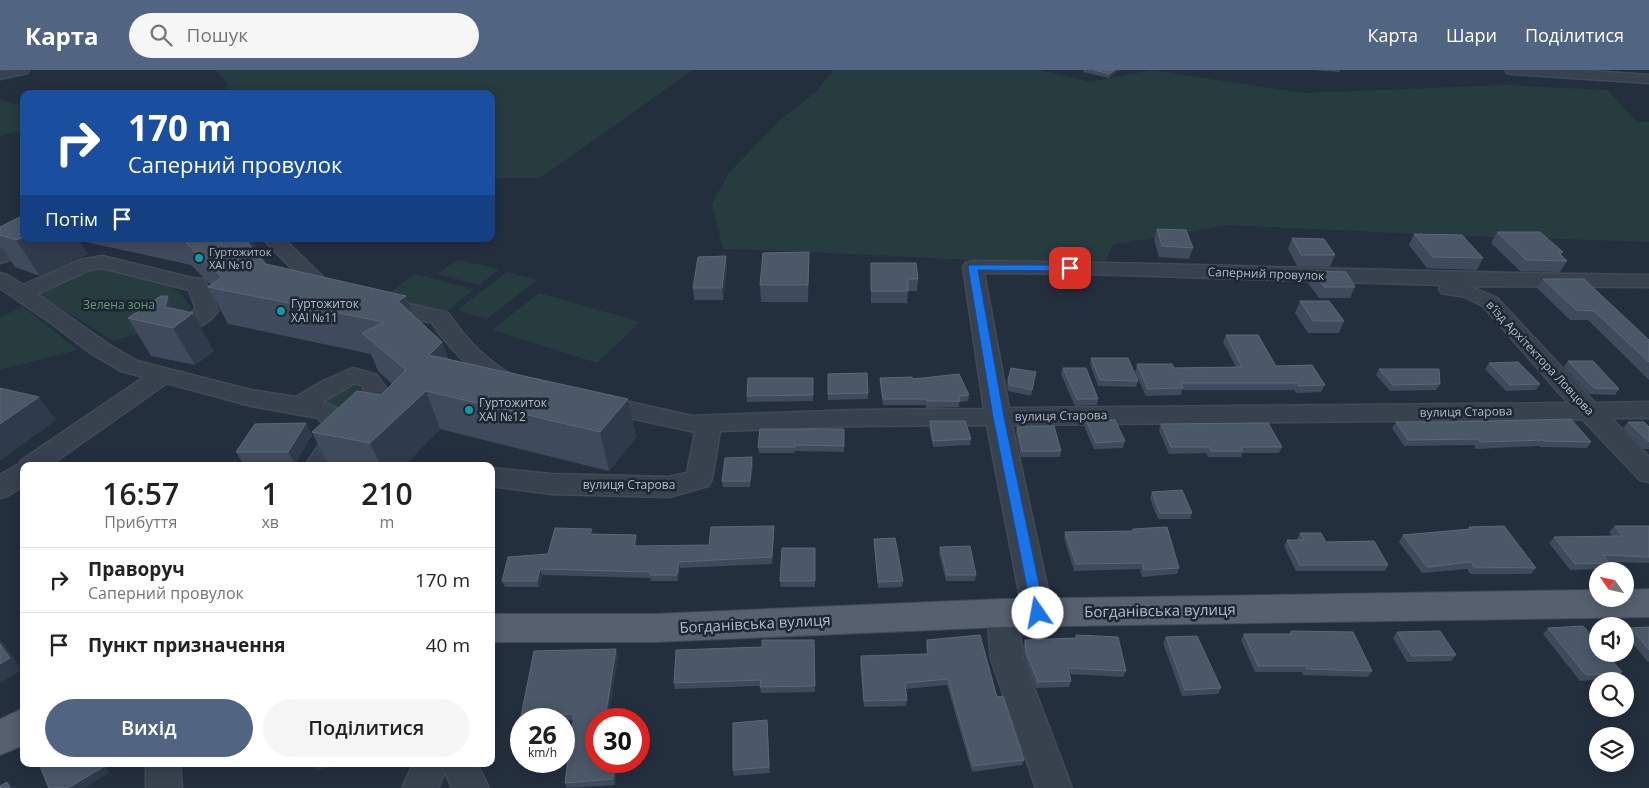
<!DOCTYPE html>
<html lang="uk">
<head>
<meta charset="utf-8">
<style>
  :root { --surface:#fff; --page:#f6f6f6; --text:#222; --muted:#767676; --line:#e0e0e0; --accent:#516482 }
  body { margin:0; font-family:"Open Sans",sans-serif; background:var(--page); color:var(--text); height:100vh; display:flex; flex-direction:column; font-size:19px; white-space:nowrap }
  * { box-sizing:border-box; margin:0 }
  p { font-size:16px; color:var(--muted) }
  .icon { flex:none; width:28px; height:28px; fill:none; stroke:currentColor; stroke-width:2; stroke-linecap:round; stroke-linejoin:round }
  .map { position:relative; flex:1; overflow:hidden }
  .drawer { position:absolute; left:20px; top:392px; width:475px; height:305px; display:flex; flex-direction:column; background:var(--surface); border-radius:10px; box-shadow:0 2px 12px #0003 }
  .drawer>* { flex:none }
  .banner { position:absolute; left:20px; top:20px; width:475px; height:152px; border-radius:10px; box-shadow:0 2px 12px #0003; background:#1a4fa0; color:#fff; overflow:hidden }
  .needle { width:32px; rotate:304deg }
  .controls { position:absolute; left:1589px; top:492px; display:grid; gap:10px }
  .controls a { display:grid; place-items:center; width:45px; height:45px; border-radius:50%; background:var(--surface); box-shadow:0 2px 12px #0003; font-size:25px }
  .speed { position:absolute; left:510px; top:638px; display:flex; gap:10px; font-size:25px; font-weight:700; text-align:center }
  .speed>* { display:grid; place-content:center; width:65px; height:65px; border-radius:50%; background:var(--surface); box-shadow:0 2px 12px #0003; line-height:1 }
  .speed small { font-size:12px; font-weight:400 }
  .speed .limit { border:8px solid #d22; background:#fff; color:#111 }
  .pin { position:absolute; display:grid; place-items:center; width:42px; height:42px; color:#fff; margin:-21px; border-radius:10px; box-shadow:0 2px 8px #0006 }
  .me { position:absolute; width:55px; margin:-28px; rotate:348deg; stroke-linejoin:round; filter:drop-shadow(0 0 4px #0008) }
  .turn { display:flex; align-items:center; gap:18px; height:105px; padding:0 25px; font-size:22px }
  .turn .icon { width:65px; height:65px; stroke-width:2.5 }
  .turn b { display:block; font-size:35px; line-height:42px }
  .then { display:flex; align-items:center; height:48px; padding:0 25px; background:#0003; gap:10px; font-size:19px }
  .eta { display:flex; justify-content:space-evenly; align-items:center; height:85px; text-align:center }
  .eta b { font-size:30px; font-weight:600; line-height:35px }
  .action { display:flex; gap:10px; margin-top:auto; padding:10px 25px }
  .action a { flex:1; height:58px; border-radius:30px; background:var(--accent); color:#fff; font-size:20px; font-weight:600; line-height:58px; text-align:center }
  .action a+a { background:var(--page); color:var(--text) }
  ul { padding:0; list-style:none }
  li { display:flex; align-items:center; gap:15px; height:65px; padding:0 25px; border-top:1px solid var(--line) }
  li div { flex:1 }
  li b { display:block; font-size:19px }
  li em { font-style:normal }
  header { display:flex; align-items:center; gap:30px; box-sizing:border-box; height:70px; padding:0 25px; background:var(--accent); color:#fff }
  header strong { font-size:24px }
  nav { display:flex; gap:28px; margin-inline-start:auto; font-size:18px }
  .search { width:350px; height:45px; background:var(--page); display:flex; align-items:center; gap:12px; box-sizing:border-box; padding:0 18px; border-radius:28px; color:var(--muted); font-size:19px }
  .map>svg:first-child { display:block }
  .green { fill:#263c3f }
  .lines { fill:none; stroke-linecap:round; stroke-linejoin:round }
  .minor-casing { stroke:#414a57; stroke-width:3 }
  .major-casing { stroke:#414a57; stroke-width:2 }
  .minor { fill:#38414e; fill-rule:evenodd }
  .major { fill:#56606e; fill-rule:evenodd }
  .wall { fill:#3f4b5c }
  .shaded-wall { fill:#2f3b4b }
  .building { fill:#4b5868; stroke:#5c6777 }
  .route { fill:#1a73e8; stroke:#114b97 }
  .culture-dot { fill:#0f9aa8; stroke:#1d2633; stroke-width:2 }
  .labels { text-anchor:middle; stroke-width:5; stroke-linejoin:round; paint-order:stroke }
  .far-poi-label { font-size:11px; fill:#b4bcc9; stroke:#1d2633; text-anchor:start }
  .street-label { font-size:12px; fill:#b4bcc9; stroke:#1d2633 }
  .poi-label { font-size:12px; fill:#b4bcc9; stroke:#1d2633; text-anchor:start }
  .park-label { font-size:12px; fill:#6b9a76; stroke:#1d2633 }
  .near-street-label { font-size:15px; fill:#b4bcc9; stroke:#1d2633 }
</style>
</head>
<body>
<header>
<strong>Карта</strong>
<div class="search"><svg class="icon" aria-label="search" viewBox="0 0 24 24"><circle cx="10" cy="10" r="6"/><path d="M15 15l6 6"/></svg>Пошук</div>
<nav><a>Карта</a><a>Шари</a><a>Поділитися</a></nav>
</header>
<div class="map">
<svg width="1649" height="718" viewBox="0 0 1649 718">
  <rect width="100%" height="100%" fill="#242f3e"/>
  <g class="green">
    <path d="M215,0h478l-153,108h-49v-84h-268l5,-10z"/>
    <path d="M833,0h207l50,12 61,-12 153,23 201,-8 102,5 30,32h12v120l-211,-7 -211,-10 -114,20 -10,21c-127,-4 -253,-14 -380,-17l-11,-45 16,-30 51,-53 38,-30z"/>
    <path d="M0,30l24,6v24l-24,6z"/>
    <path d="M457,190l42,9 -19,16 -43,-11z"/>
    <path d="M97,196l64,15 18,11 12,15 -23,18 -54,16 -79,-49 12,-6 14,-1z"/>
    <path d="M507,202l30,8 -50,39 -30,-9z"/>
    <path d="M415,204l59,15 -28,23 -61,-16z"/>
    <path d="M539,223l101,29 -43,41 -105,-33z"/>
    <path d="M22,236l56,44 -78,20v-52z"/>
    <path d="M353,311l12,12 -15,31 -34,-25z"/>
  </g>
  <g class="lines">
    <g class="minor-casing">
      <g id="minor">
        <path d="M29,0l-2,3 -27,6v-8z"/>
        <path d="M1505,0h72l72,5v8l-137,-9 -5,-1z"/>
        <path d="M24,164v5h14l-3,4 -28,18 -7,2v-15z"/>
        <path d="M263,169h21l46,45 13,4 3,4 -3,4 -7,2 -20,-5z"/>
        <path d="M102,186l90,22 12,1 14,32c-9,12 -26,23 -41,20l-3,-5 3,-5 19,-12 -7,-19 -87,-22 -10,1 -55,25 71,50 29,17 114,29 45,7 25,-15 32,-14 24,7 23,33 -9,16 -9,2 -9,-2 -3,-6 6,-10 -15,-23 -6,-2 -33,19c42,13 25,37 9,64h-26c7,-13 29,-34 13,-48l-67,-12 -84,-23 -118,83h-25v19l-15,10 -9,3v-23l19,-11 3,-4 122,-83 -23,-6 -29,-17 -41,-31 -51,-35v-15l7,2 16,10 57,-25z"/>
        <path d="M973,191c225,2 451,12 676,14v12l-180,-1 28,12 98,105 54,-1v16h-38l38,39v25l-9,-2 -58,-61 -570,6 41,188 -4,9 -11,4 -11,-4 -4,-9 -36,-188 -131,1 -136,5 -8,48 -4,7 -39,11 -118,-3 -60,-8v-18l60,6 118,3 18,-4 8,-41 -106,-23 -3,-6 3,-6 9,-2 94,21 164,-6 128,-1 -21,-142 3,-4zM984,203l104,1 354,11 -3,4 3,4 23,4 18,9 85,97 -559,5z"/>
        <path d="M379,227l69,16c18,27 45,55 75,67l4,5 -4,5c-30,8 -76,-44 -91,-67l-60,-16 -4,-4 4,-4z"/>
        <path d="M1002,530l11,4 4,9 6,46 49,129h-36l-45,-129 -4,-46 4,-9z"/>
        <path d="M146,694h34l2,24h-36z"/>
        <path d="M413,694h64l12,24h-37l-7,-16 -7,16h-36z"/>
      </g>
    </g>
    <g class="major-casing">
      <g id="major">
        <path d="M1649,519v28l-647,10 -347,15h-164v-28h164l347,-15 596,-9v9h27v-9z"/>
        <path d="M24,638v37l-24,10v-36z"/>
      </g>
    </g>
    <use href="#minor" class="minor"/>
    <use href="#major" class="major"/>
  </g>
  <g class="wall">
    <path d="M1084,0h36l-11,8 -26,-6z"/>
    <path d="M1312,0h28l-1,2z"/>
    <path d="M0,157l88,27 -48,22 -25,-9 -15,-22z"/>
    <path d="M1157,159l36,19 -4,11 -30,-2 -5,-17z"/>
    <path d="M1497,162l66,20 -2,3 6,6 -7,11 -40,-1 -29,-28z"/>
    <path d="M1414,164l69,24 -6,12 -50,-2 -18,-23z"/>
    <path d="M1292,168l43,17 -5,12 -33,-1 -9,-17z"/>
    <path d="M84,169h168l4,9 -1,3 11,13 140,32 7,19 29,27 6,17 180,40 8,39 -27,33 -169,-42 -36,37h-75l-17,-34 69,-37 11,-11 -14,-13 -7,-17 -143,-30 -20,-37 3,-2 -20,-20 -105,-23z"/>
    <path d="M809,182l-1,50h-47l-1,-17z"/>
    <path d="M871,193l47,16 -1,12h-9l-1,12h-36z"/>
    <path d="M727,198l-4,32h-29l-1,-12z"/>
    <path d="M1313,201l42,16 -5,11h-31l-11,-15z"/>
    <path d="M1543,209l106,61v40l-61,-60h-18l-33,-32z"/>
    <path d="M1300,231l44,20 -5,12h-31l-13,-20z"/>
    <path d="M176,239l38,42 -19,14 -44,-9 -23,-38z"/>
    <path d="M1226,265l50,31 49,19 -4,7 -25,1 -2,-3h-112l-1,5 -35,1 -11,-24 2,-8 37,4 62,-1 -13,-25z"/>
    <path d="M1091,288l47,23 -2,6 -38,-1 -8,-22z"/>
    <path d="M1568,291l51,28 -4,6 -26,-1 -25,-27z"/>
    <path d="M1489,293l51,21 -4,6 -30,1 -21,-22z"/>
    <path d="M1063,298l35,31 -1,6 -22,1 -14,-32z"/>
    <path d="M1379,299l61,15 -4,6 -46,1 -14,-16z"/>
    <path d="M1036,302l-5,24 -23,-5 -1,-5 1,-6z"/>
    <path d="M828,304l40,19v6l-40,1z"/>
    <path d="M813,308v23l-66,1v-6z"/>
    <path d="M880,308l33,1 56,16 -1,6 -9,1v5l-33,1v-3h-43l-3,-21z"/>
    <path d="M1086,350l39,21 -2,7 -29,1 -10,-23z"/>
    <path d="M930,351l41,18 -1,6 -37,2 -4,-20z"/>
    <path d="M1396,352l195,20 -4,6 -47,-1 -1,-1 -63,3 -2,-4 -70,1 -12,-18z"/>
    <path d="M1628,352l21,5v22h-6l-20,-21z"/>
    <path d="M306,353l6,12 -17,29h-52l-7,-12z"/>
    <path d="M1161,354l121,23 -3,6h-37l-1,4h-33l-2,-4 -37,1 -10,-24z"/>
    <path d="M1017,357l44,24 -1,6h-39l-5,-24z"/>
    <path d="M844,359v23l-49,-1v2h-36l-1,-6z"/>
    <path d="M753,394l-3,23h-27l-1,-6z"/>
    <path d="M1152,422l40,21 -2,6h-32l-8,-21z"/>
    <path d="M774,456l-2,38 -92,4 -2,13h-27l-1,-3 -108,-3 -3,12h-34l-3,-6 46,-27 45,-20 44,7 -1,5 73,-1z"/>
    <path d="M1615,456h34v37l-41,-1 1,1 -6,6 -33,1 -21,-27 5,-6 58,-1 -3,-4z"/>
    <path d="M1469,457l67,41 -5,6h-61l-3,-5 -45,4 -23,-31 4,-7 65,-6z"/>
    <path d="M1133,459l46,39 -2,6 -35,3 -2,-8 -66,2 -10,-33 1,-6 67,-1z"/>
    <path d="M1300,463l26,9 62,23 -3,6h-89l-12,-25 3,-6h10v-1z"/>
    <path d="M874,469l29,42 -1,6 -24,1 -4,-43z"/>
    <path d="M940,477l36,28 -1,6h-29l-7,-28z"/>
    <path d="M815,478v39h-34l-1,-6z"/>
    <path d="M1649,557v35l-2,-1 -22,-27v-1l6,-5z"/>
    <path d="M1548,558l74,44 -6,6 -36,3 -37,-47z"/>
    <path d="M1291,561l81,40 -4,6 -65,-2 -1,-3h-47l-14,-32 3,-6h45z"/>
    <path d="M1397,562l59,23 -5,6 -44,1 -14,-24z"/>
    <path d="M1076,565l50,36 -3,6 -53,-3 1,7 -2,6 -33,1 -11,-29 -2,-13 2,-6 50,-2z"/>
    <path d="M1166,567l55,51 -3,6 -36,2 -19,-53z"/>
    <path d="M814,570l1,52 -54,1 -1,-7 -85,3 -1,-6 88,-36z"/>
    <path d="M927,570l70,57 27,63 -2,5 -50,7 -25,-87 -42,4 2,11 -1,6 -42,1 -4,-45 1,-6 66,-2 -1,-8z"/>
    <path d="M618,585l-10,64h-12v42h21l-2,24 -48,3 -2,-5 8,-63 -9,1v-2h-42l-1,-3z"/>
    <path d="M767,650l3,53 -36,3 -1,-6z"/>
  </g>
  <g class="shaded-wall">
    <path d="M1115,0h5l-11,8 1,-4z"/>
    <path d="M24,167v2h54l10,15 -48,22 -24,-36z"/>
    <path d="M240,169h12l4,9 -5,14z"/>
    <path d="M809,182v17l-1,33v-17z"/>
    <path d="M726,186l1,12 -4,32 -1,-12z"/>
    <path d="M168,226l14,25 11,-8 21,38 -19,14 -22,-37 -8,-21z"/>
    <path d="M406,226l13,37 -21,-32z"/>
    <path d="M442,272l13,38 -26,-25z"/>
    <path d="M426,321l14,38 -36,37h-23l-11,-23z"/>
    <path d="M39,327l17,23 -56,41v-37z"/>
    <path d="M628,329l8,39 -27,33 -9,-39z"/>
    <path d="M306,353l6,12 -17,29 -7,-12z"/>
    <path d="M752,387l1,7 -3,23v-6z"/>
    <path d="M774,456v6l-2,32v-7z"/>
    <path d="M636,465l1,6 -2,11 -1,-6z"/>
    <path d="M679,492l1,6 -2,13 -1,-6z"/>
    <path d="M540,499l2,6 -3,12 -2,-6z"/>
    <path d="M0,570l5,6 17,24 -22,13z"/>
    <path d="M616,579l2,6 -10,64h-3z"/>
    <path d="M615,691h2l-2,24 -2,-6z"/>
    <path d="M102,694h3l4,9 -25,15h-16z"/>
    <path d="M312,694h37l-33,6z"/>
    <path d="M7,712l7,5 1,1h-5z"/>
  </g>
  <g class="building">
    <path d="M1094,0h21l-5,4z"/>
    <path d="M24,145v22l-8,3 -16,-5v-8z"/>
    <path d="M1157,159l29,1 7,18 -31,-2z"/>
    <path d="M1497,162h43l23,20h-5l9,9 -41,-1z"/>
    <path d="M1414,164l48,1 21,23 -50,-1z"/>
    <path d="M1292,168l32,1 11,16h-34z"/>
    <path d="M182,169h63l21,25 140,32 -8,5 44,41 -13,13 199,44 -28,33 -174,-41 -56,52 -58,-11 45,-41 24,4 25,-25 -44,-37 22,-11 -176,-35 14,-10z"/>
    <path d="M809,182l-1,33h-48l3,-32z"/>
    <path d="M726,186l-4,32h-29l5,-31z"/>
    <path d="M871,193h45l2,16h-10v12h-37z"/>
    <path d="M1313,201l33,1 9,15h-31z"/>
    <path d="M1543,209h41l65,61v22l-55,-51 -18,-1z"/>
    <path d="M161,226h7l-3,11 28,6 -20,15 -45,-10z"/>
    <path d="M1300,231h29l15,20h-31z"/>
    <path d="M1226,265h32l18,31 36,-1 13,20 -26,1 -2,-3h-116l2,5 -35,1 -11,-25h35l2,4 68,-1z"/>
    <path d="M1091,288h37l10,23 -38,-1z"/>
    <path d="M1568,291h25l26,28 -25,-1z"/>
    <path d="M1518,292l22,22 -30,1 -21,-22z"/>
    <path d="M1011,298l25,4 -4,18 -23,-5 -1,-5z"/>
    <path d="M1063,298h23l12,31h-21z"/>
    <path d="M1379,299h60l1,15 -47,1z"/>
    <path d="M867,303l1,20 -40,1v-20z"/>
    <path d="M959,304l10,21 -11,1 2,5h-33l-1,-2h-43l-3,-21 32,-1 1,2z"/>
    <path d="M748,308h65v17l-66,1z"/>
    <path d="M0,318l39,9 -39,27z"/>
    <path d="M1571,349l20,23 -47,-1 -1,-1 -63,2 -2,-3 -70,1 -12,-18h53z"/>
    <path d="M1086,350h29l10,21 -29,2z"/>
    <path d="M930,351h35l6,18 -38,2z"/>
    <path d="M1628,352h16l5,5v15z"/>
    <path d="M306,353l-18,29h-52l19,-28z"/>
    <path d="M1268,353l14,24h-41l2,4h-32l-2,-4h-38l-10,-23z"/>
    <path d="M1054,356l7,25h-39l-5,-24z"/>
    <path d="M760,359h84v17l-49,-1v2h-37z"/>
    <path d="M752,387l-2,24h-28l3,-23z"/>
    <path d="M1182,420l10,23h-32l-8,-21z"/>
    <path d="M774,456l-2,31 -93,5 -2,13h-27v-3l-110,-3 -3,12h-35l6,-24 40,-3 7,-26 37,1 -2,5 46,1 -2,11 75,-1 2,-18z"/>
    <path d="M1504,456l32,42 -62,-1 -3,-5 -44,5 -24,-32 68,-6 -2,-2z"/>
    <path d="M1615,456h34v31l-46,-2 6,8 -34,1 -21,-27 68,-1z"/>
    <path d="M1167,457l12,41 -35,2 -2,-7 -66,1 -11,-32 68,-1v-2z"/>
    <path d="M1300,463h21l5,9 48,-1 14,24h-88l-13,-25h17z"/>
    <path d="M895,468l8,43 -25,1 -4,-43z"/>
    <path d="M970,476l6,29h-29l-7,-28z"/>
    <path d="M782,478h33v33h-35z"/>
    <path d="M1583,556l15,17v11h9l15,18 -36,3 -38,-47z"/>
    <path d="M1649,557v23l-18,-22z"/>
    <path d="M1291,561l62,1 19,39 -65,-2 -1,-3h-48l-14,-32h48z"/>
    <path d="M1440,561l16,24 -44,1 -15,-24z"/>
    <path d="M980,565l17,62 6,-1 21,64 -51,6 -25,-87 -43,4 2,17 -43,1 -3,-45 67,-2 -1,-14z"/>
    <path d="M1076,565l42,2 8,34 -58,-3 3,13 -33,1 -12,-30 -1,-12 52,-2z"/>
    <path d="M1197,566l24,52 -36,2 -19,-53z"/>
    <path d="M762,570h52l1,46 -55,1 1,-7 -87,3 2,-33 86,-3z"/>
    <path d="M0,574l10,14 -10,6z"/>
    <path d="M616,579l-11,70h-9v42h19l-2,18 -48,4 9,-69 -53,2 13,-65z"/>
    <path d="M767,650l2,47 -36,3v-47z"/>
    <path d="M39,694h63l1,3 -35,21h-19z"/>
    <path d="M7,712l3,6h-10v-2z"/>
  </g>
  <path class="route" d="M969,195h101l5,3 -5,3 -92,-1 26,147 41,196 -2,4 -5,2 -4,-2 -2,-4 -39,-196 -25,-150z"/>
  <g class="culture-dot">
    <circle cx="199" cy="188" r="5"/>
    <circle cx="281" cy="241" r="5"/>
    <circle cx="469" cy="340" r="5"/>
  </g>
  <g class="labels">
    <g class="far-poi-label">
      <text x="209" y="186">Гуртожиток<tspan x="209" dy="13">ХАІ №10</tspan></text>
    </g>
    <g class="street-label">
      <text transform="translate(1266 204) rotate(2)" y="4">Саперний провулок</text>
      <text transform="translate(1540 288) rotate(47)" y="4">в’їзд Архітектора Ловцова</text>
      <text transform="translate(1466 342) rotate(-1)" y="4">вулиця Старова</text>
      <text transform="translate(1061 346) rotate(-1)" y="4">вулиця Старова</text>
      <text x="629" y="419">вулиця Старова</text>
    </g>
    <g class="poi-label">
      <text x="291" y="238">Гуртожиток<tspan x="291" dy="14">ХАІ №11</tspan></text>
      <text x="479" y="337">Гуртожиток<tspan x="479" dy="14">ХАІ №12</tspan></text>
    </g>
    <g class="park-label">
      <text x="119" y="239">Зелена зона</text>
    </g>
    <g class="near-street-label">
      <text transform="translate(1160 541) rotate(-1)" y="5">Богданівська вулиця</text>
      <text transform="translate(755 554) rotate(-3)" y="5">Богданівська вулиця</text>
    </g>
  </g>
</svg>
<div class="controls">
<a><svg class="needle" viewBox="-14 -14 28 28"><path d="M0-13l5 13h-10z" fill="#e53935"/><path d="M0 13l5-13h-10z" fill="#767676"/></svg></a>
<a><svg class="icon" aria-label="sound" viewBox="0 0 24 24"><path d="M4 9h4l5-4v14l-5-4H4zM17 9q2 3 0 6"/></svg></a>
<a><svg class="icon" aria-label="search" viewBox="0 0 24 24"><circle cx="10" cy="10" r="6"/><path d="M15 15l6 6"/></svg></a>
<a><svg class="icon" aria-label="layers" viewBox="0 0 24 24"><path d="M12 4l9 5-9 5-9-5zM3 14l9 5 9-5"/></svg></a>
</div>
<div class="speed"><div>26<small>km/h</small></div><div class="limit">30</div></div>
<div class="pin" style="left:1070px;top:198px;background:#d93025"><svg class="icon" aria-label="arrive" viewBox="0 0 24 24"><path d="M6 21V4h12l-3 4 3 4H6"/></svg></div>
<svg class="me" style="left:1038px;top:543px" viewBox="-20 -20 40 40"><circle r="19" fill="#fff"/><path d="M0-13L10 11 0 6-10 11z" fill="#1a73e8"/></svg>
<div class="banner">
<div class="turn"><svg class="icon" aria-label="right" viewBox="0 0 24 24"><path d="M7 20v-9h11M14 6l5 5-5 5"/></svg><div><b>170 m</b>Саперний провулок</div></div>
<div class="then">Потім<svg class="icon" aria-label="arrive" viewBox="0 0 24 24"><path d="M6 21V4h12l-3 4 3 4H6"/></svg></div>
</div>
<section class="drawer">
<div class="eta">
<div><b>16:57</b><p>Прибуття</p></div>
<div><b>1</b><p>хв</p></div>
<div><b>210</b><p>m</p></div>
</div>
<ul>
<li><svg class="icon" aria-label="right" viewBox="0 0 24 24"><path d="M7 20v-9h11M14 6l5 5-5 5"/></svg><div><b>Праворуч</b><p>Саперний провулок</p></div><em>170 m</em></li>
<li><svg class="icon" aria-label="arrive" viewBox="0 0 24 24"><path d="M6 21V4h12l-3 4 3 4H6"/></svg><div><b>Пункт призначення</b></div><em>40 m</em></li>
</ul>
<div class="action"><a>Вихід</a><a>Поділитися</a></div>
</section>
</div>
</body>
</html>
